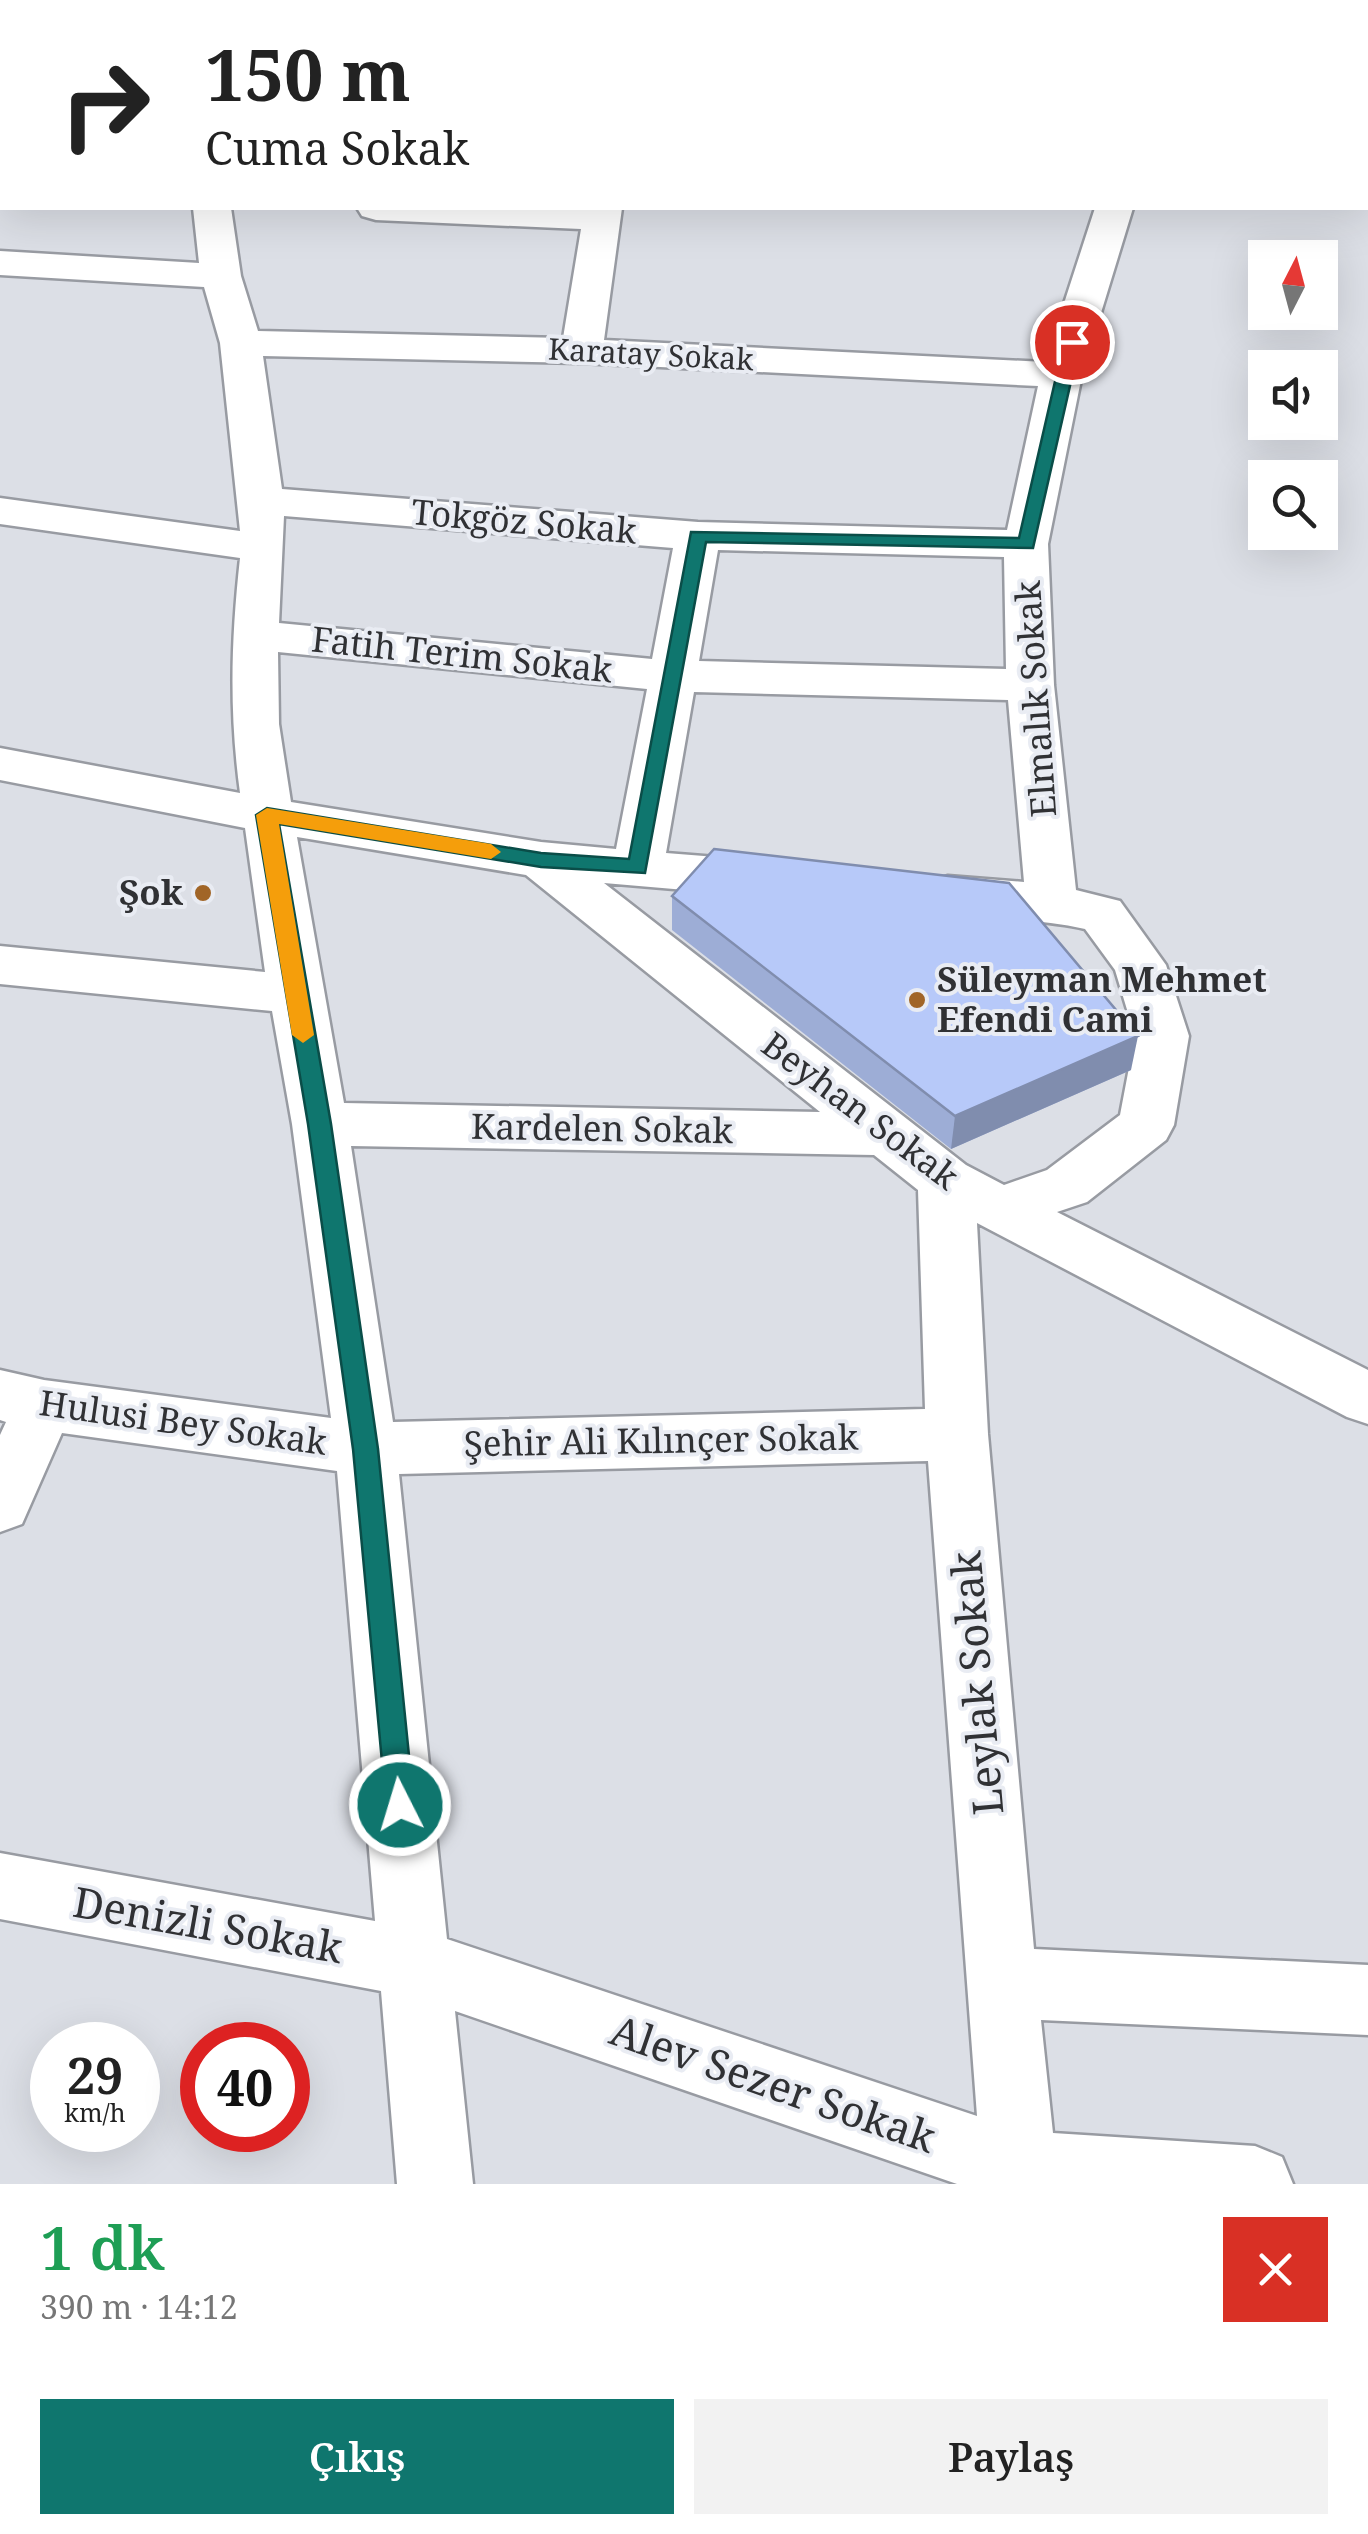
<!DOCTYPE html>
<html lang="tr">
<head>
<meta charset="utf-8">
<style>
  :root { --surface:#fff; --page:#f2f2f2; --text:#222; --muted:#767676; --accent:#0f766e }
  body { margin:0; font-family:"Noto Serif",serif; background:var(--page); color:var(--text); height:100vh; display:flex; flex-direction:column; font-size:38px; white-space:nowrap }
  * { box-sizing:border-box; margin:0 }
  p { font-size:32px; color:var(--muted) }
  .icon { flex:none; width:55px; height:55px; fill:none; stroke:currentColor; stroke-width:2; stroke-linecap:round; stroke-linejoin:round }
  .map { position:relative; height:2184px; overflow:hidden }
  .side { display:flex; flex-direction:column; background:var(--surface); flex:1 }
  .side>* { flex:none }
  .hud { position:absolute; left:0px; top:0px; width:1370px; height:210px; box-shadow:0 10px 40px #0002; background:#fff; color:var(--text); overflow:hidden }
  .needle { width:65px; rotate:6deg }
  .buttons { position:absolute; left:1248px; top:240px; display:grid; gap:20px }
  .buttons a { display:grid; place-items:center; width:90px; height:90px; border-radius:0px; background:var(--surface); box-shadow:0 10px 40px #0002; font-size:50px }
  .speed { position:absolute; left:30px; top:2022px; display:flex; gap:20px; font-size:50px; font-weight:700; text-align:center }
  .speed>* { display:grid; place-content:center; width:130px; height:130px; border-radius:50%; background:var(--surface); box-shadow:0 10px 40px #0002; line-height:1 }
  .speed small { font-size:25px; font-weight:400 }
  .speed .limit { border:15px solid #d22; background:#fff; color:#111 }
  .pin { position:absolute; display:grid; place-items:center; width:85px; height:85px; color:#fff; margin:-42px; border:5px solid #fff; border-radius:50%; box-shadow:0 2px 10px #0007 }
  .me { position:absolute; width:110px; margin:-55px; rotate:355deg; stroke-linejoin:round; filter:drop-shadow(0 0 8px #0008) }
  .turn { display:flex; align-items:center; gap:35px; height:210px; padding:0 40px; font-size:45px }
  .turn .icon { width:130px; height:130px; stroke-width:2.5 }
  .turn b { display:block; font-size:70px; line-height:85px }
  .round { display:grid; place-items:center; flex:none; width:105px; height:105px; border-radius:0px; background:var(--page) }
  .headline { display:flex; align-items:center; justify-content:space-between; height:170px; padding:0 40px }
  h1 { font-size:60px; font-weight:600; line-height:75px; color:#1e9e55 }
  .primary-button { display:flex; gap:20px; margin-top:auto; padding:20px 40px }
  .primary-button a { flex:1; height:115px; border-radius:0px; background:var(--accent); color:#fff; font-size:40px; font-weight:600; line-height:115px; text-align:center }
  .primary-button a+a { background:var(--page); color:var(--text) }
  .map>svg:first-child { display:block }
  .lines { fill:none; stroke-linecap:round; stroke-linejoin:round }
  .minor-casing { stroke:#989ba2; stroke-width:5 }
  .major-casing { stroke:#989ba2; stroke-width:5 }
  .minor { fill:#fff; fill-rule:evenodd }
  .major { fill:#fff; fill-rule:evenodd }
  .wall { fill:#9dadd6 }
  .shaded-wall { fill:#808dae }
  .building { fill:#b7c9f9; stroke:#808dae; stroke-width:2.5 }
  .route { fill:#0f766e; stroke:#0a4d48; stroke-width:2.5 }
  .slow { fill:#f59e0b }
  .poi-dot { fill:#a16527; stroke:#e9ecf3; stroke-width:4 }
  .labels { text-anchor:middle; stroke-width:8; stroke-linejoin:round; paint-order:stroke }
  .far-street-label { font-size:30px; fill:#303134; stroke:#e9ecf3 }
  .street-label { font-size:35px; fill:#303134; stroke:#e9ecf3 }
  .poi-label { font-size:35px; font-weight:bold; fill:#303134; stroke:#e9ecf3; text-anchor:end }
  .near-street-label { font-size:42px; fill:#303134; stroke:#e9ecf3 }
</style>
</head>
<body>
<div class="map">
<svg width="1368" height="2184" viewBox="0 0 1368 2184">
  <rect width="100%" height="100%" fill="#dcdfe6"/>
  <g class="lines">
    <g class="minor-casing">
      <g id="minor">
        <path d="M210,0h67l1,2h-67z"/>
        <rect x="0" y="64" width="2" height="22"/>
        <rect x="0" y="154" width="2" height="23"/>
        <path d="M193,208h38l10,68 17,55 305,7 18,-109 -205,-9 -14,-4 -5,-8h265l-18,132 441,22 50,-154h38l-51,167 -34,169 6,141 22,205 44,11 46,64 23,71 -15,89 -8,15 -79,62 -30,10 311,158v54l-21,-7 -370,-194 11,211 46,515 334,16v70l-327,-15 12,113 202,13 27,11 11,27h-336l-502,-173 18,173h-76l-16,-193 -381,-72v-66l375,68 -38,-450 -275,-38 -40,91 -22,8v-97l6,-13 -6,-2v-50l44,10 287,38 -39,-294 -20,-113 -272,-27v-38l265,26 -20,-144 -245,-48v-32l240,45c-11,-81 -9,-153 0,-235l-240,-34v-26l240,33 -20,-188 -16,-56 -204,-12v-24l199,12zM263,356l318,7 457,23 -31,144 -309,-8 -416,-33zM284,516l389,32 -21,111 -373,-36zM718,550l286,7 2,112 -307,-8zM278,652l369,37 -31,160 -75,-7 -250,-40 -12,-78zM694,692l314,8 16,182 -76,-6 -18,5 -8,13 8,13c50,14 104,10 155,22l30,41 20,66 -15,79 -73,55 -43,15 -38,-20 -362,-282 164,14 18,-5 8,-13 -8,-13 -18,-5 -102,-8zM297,837l229,38 294,237 -476,-9zM351,1146l523,9 44,35 7,219 -532,13zM928,1461l49,655 -530,-177 -48,-465z"/>
      </g>
    </g>
    <g class="major-casing">
      <path id="major" d="M1098,0h52l1,2h-52z"/>
    </g>
    <use href="#minor" class="minor"/>
    <use href="#major" class="major"/>
  </g>
  <path class="wall" d="M672,896l459,174 -180,79 -279,-219z"/>
  <path class="shaded-wall" d="M1138,1036l-7,34 -180,79 4,-33z"/>
  <path class="building" d="M714,849l295,34 129,153 -183,80 -283,-220z"/>
  <path class="route" d="M1065,338l15,4 -47,206 -327,-6 -61,331 -104,-6 -262,-43 52,300 47,325 36,356 -4,9 -10,4 -10,-4 -4,-9 -33,-356 -45,-325 -52,-309 11,-7 274,45 88,6 62,-327 328,6z"/>
  <path class="slow" d="M267,808l224,36 10,8 -10,7 -212,-35 35,211 -11,8 -11,-8 -36,-220z"/>
  <g class="poi-dot">
    <circle cx="203" cy="893" r="10"/>
    <circle cx="917" cy="1000" r="10"/>
  </g>
  <g class="labels">
    <g class="far-street-label">
      <text transform="translate(651 355) rotate(3)" y="10">Karatay Sokak</text>
    </g>
    <g class="street-label">
      <text transform="translate(524 522) rotate(5)" y="12">Tokgöz Sokak</text>
      <text transform="translate(462 655) rotate(6)" y="12">Fatih Terim Sokak</text>
      <text transform="translate(1036 699) rotate(-94)" y="12">Elmalık Sokak</text>
      <text transform="translate(860 1111) rotate(37)" y="12">Beyhan Sokak</text>
      <text transform="translate(602 1129) rotate(1)" y="12">Kardelen Sokak</text>
      <text transform="translate(183 1423) rotate(8)" y="12">Hulusi Bey Sokak</text>
      <text transform="translate(661 1441) rotate(-1)" y="12">Şehir Ali Kılınçer Sokak</text>
    </g>
    <g class="poi-label">
      <text x="183" y="905">Şok</text>
      <text x="937" y="992" text-anchor="start">Süleyman Mehmet<tspan x="937" dy="40">Efendi Cami</tspan></text>
    </g>
    <g class="near-street-label">
      <text transform="translate(977 1683) rotate(-95)" y="15">Leylak Sokak</text>
      <text transform="translate(208 1925) rotate(10)" y="15">Denizli Sokak</text>
      <text transform="translate(773 2084) rotate(19)" y="15">Alev Sezer Sokak</text>
    </g>
  </g>
</svg>
<div class="buttons">
<a><svg class="needle" viewBox="-14 -14 28 28"><path d="M0-13l5 13h-10z" fill="#e53935"/><path d="M0 13l5-13h-10z" fill="#767676"/></svg></a>
<a><svg class="icon" aria-label="sound" viewBox="0 0 24 24"><path d="M4 9h4l5-4v14l-5-4H4zM17 9q2 3 0 6"/></svg></a>
<a><svg class="icon" aria-label="search" viewBox="0 0 24 24"><circle cx="10" cy="10" r="6"/><path d="M15 15l6 6"/></svg></a>
</div>
<div class="speed"><div>29<small>km/h</small></div><div class="limit">40</div></div>
<div class="pin" style="left:1072px;top:342px;background:#d93025"><svg class="icon" aria-label="arrive" viewBox="0 0 24 24"><path d="M6 21V4h12l-3 4 3 4H6"/></svg></div>
<svg class="me" style="left:400px;top:1805px" viewBox="-20 -20 40 40"><circle r="17" fill="#0f766e" stroke="#fff" stroke-width="3"/><path d="M0-11L8 9 0 5-8 9z" fill="#fff"/></svg>
<div class="hud">
<div class="turn"><svg class="icon" aria-label="right" viewBox="0 0 24 24"><path d="M7 20v-9h11M14 6l5 5-5 5"/></svg><div><b>150 m</b>Cuma Sokak</div></div>
</div>
</div>
<section class="side">
<div class="headline"><div><h1>1 dk</h1><p>390 m · 14:12</p></div><a class="round" style="background:#d93025;color:#fff"><svg class="icon" aria-label="close" viewBox="0 0 24 24"><path d="M6 6l12 12M18 6L6 18"/></svg></a></div>
<div class="primary-button"><a>Çıkış</a><a>Paylaş</a></div>
</section>
</body>
</html>
